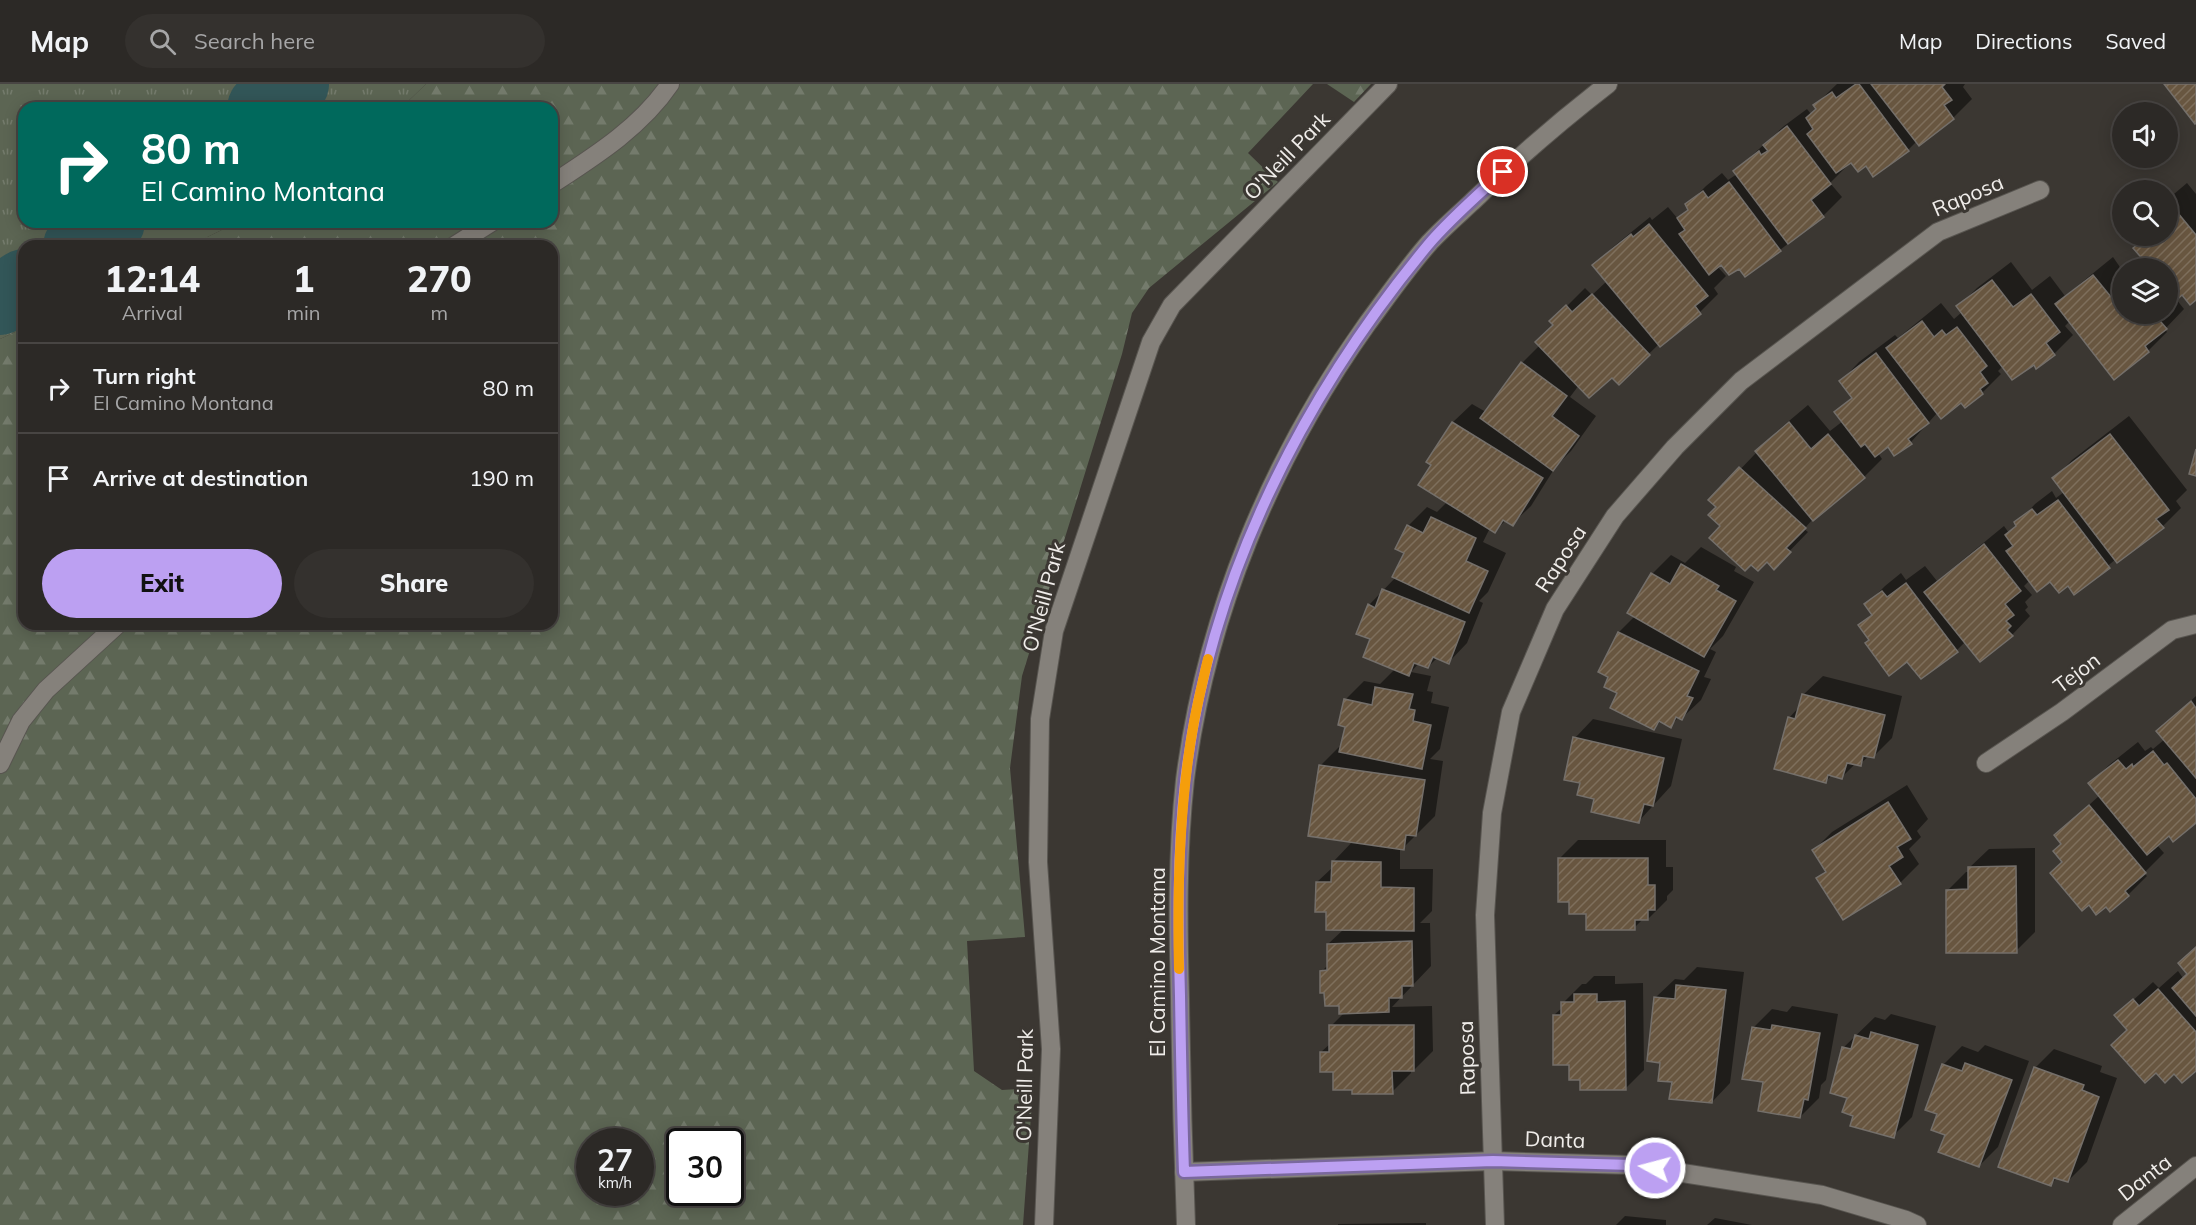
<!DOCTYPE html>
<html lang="en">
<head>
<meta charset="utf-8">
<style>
  :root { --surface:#2c2926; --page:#34312e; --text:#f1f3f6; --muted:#a6a6a7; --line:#484543; --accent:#bca0f2 }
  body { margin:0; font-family:Mulish,sans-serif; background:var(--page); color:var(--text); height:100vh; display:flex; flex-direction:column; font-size:22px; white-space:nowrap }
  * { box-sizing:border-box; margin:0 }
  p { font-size:20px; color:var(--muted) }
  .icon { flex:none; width:33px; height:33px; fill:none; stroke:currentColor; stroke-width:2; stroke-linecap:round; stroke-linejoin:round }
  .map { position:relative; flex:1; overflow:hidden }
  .drawer { position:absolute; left:18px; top:156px; width:540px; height:390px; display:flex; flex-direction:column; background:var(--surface); border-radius:18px; box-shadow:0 3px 15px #0003,0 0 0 2px var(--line) }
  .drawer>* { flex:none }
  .hud { position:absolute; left:18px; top:18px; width:540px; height:126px; border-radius:18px; box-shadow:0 3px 15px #0003,0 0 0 2px var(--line); background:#00695c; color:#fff; overflow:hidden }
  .fabs { position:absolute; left:2112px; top:18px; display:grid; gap:12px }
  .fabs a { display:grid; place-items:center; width:66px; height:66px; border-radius:50%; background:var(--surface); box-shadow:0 3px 15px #0003,0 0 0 2px var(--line); font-size:30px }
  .speed { position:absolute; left:576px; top:1044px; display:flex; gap:12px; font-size:30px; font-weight:700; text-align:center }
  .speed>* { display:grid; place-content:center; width:78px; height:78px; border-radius:50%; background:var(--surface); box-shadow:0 3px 15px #0003,0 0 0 2px var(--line); line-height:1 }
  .speed small { font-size:15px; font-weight:400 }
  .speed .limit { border:3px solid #111; border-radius:9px; background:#fff; color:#111 }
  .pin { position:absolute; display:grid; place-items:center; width:51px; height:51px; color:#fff; margin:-26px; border:3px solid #fff; border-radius:50%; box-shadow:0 2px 6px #0007 }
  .me { position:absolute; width:66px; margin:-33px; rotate:277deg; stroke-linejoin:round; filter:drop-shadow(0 0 4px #0008) }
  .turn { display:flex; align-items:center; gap:21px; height:126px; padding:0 24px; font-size:27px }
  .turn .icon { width:78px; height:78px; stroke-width:2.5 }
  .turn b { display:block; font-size:42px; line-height:51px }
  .eta { display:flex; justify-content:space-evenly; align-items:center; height:102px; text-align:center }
  .eta b { font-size:36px; font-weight:800; line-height:42px }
  .cta { display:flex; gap:12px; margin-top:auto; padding:12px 24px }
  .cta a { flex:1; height:69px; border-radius:36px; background:var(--accent); color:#111; font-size:24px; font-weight:800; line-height:69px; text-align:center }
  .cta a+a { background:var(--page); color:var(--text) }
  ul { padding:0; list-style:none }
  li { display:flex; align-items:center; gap:18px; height:90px; padding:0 24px; border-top:2px solid var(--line) }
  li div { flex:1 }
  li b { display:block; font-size:22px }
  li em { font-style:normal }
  header { display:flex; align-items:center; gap:36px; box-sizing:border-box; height:84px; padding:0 30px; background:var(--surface); border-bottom:2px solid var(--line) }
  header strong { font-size:28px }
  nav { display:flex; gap:33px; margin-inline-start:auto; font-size:21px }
  .search { width:420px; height:54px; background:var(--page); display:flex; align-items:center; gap:15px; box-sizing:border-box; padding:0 21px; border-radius:33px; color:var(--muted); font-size:22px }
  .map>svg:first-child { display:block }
  .grass { fill:url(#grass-tufts) }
  .forest { fill:url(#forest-firs); fill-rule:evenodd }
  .shadow { fill:#0007 }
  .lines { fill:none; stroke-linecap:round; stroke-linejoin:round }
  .river { stroke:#325658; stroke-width:70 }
  .building { fill:url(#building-hatch); stroke:#746f6a; stroke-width:1.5 }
  .minor-casing { stroke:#585550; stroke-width:20 }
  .minor { stroke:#85817b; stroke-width:18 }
  .route-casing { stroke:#7a689d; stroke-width:15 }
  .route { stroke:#bca0f2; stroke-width:10 }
  .slow { stroke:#f59e0b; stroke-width:10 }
  .labels { text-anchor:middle; stroke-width:6; stroke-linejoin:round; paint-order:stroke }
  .street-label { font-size:21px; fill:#f0edea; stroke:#3b3732 }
</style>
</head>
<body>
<header>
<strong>Map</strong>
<div class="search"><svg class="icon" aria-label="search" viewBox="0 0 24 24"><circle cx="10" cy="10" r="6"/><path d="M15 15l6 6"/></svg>Search here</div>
<nav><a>Map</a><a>Directions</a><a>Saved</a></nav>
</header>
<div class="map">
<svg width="2196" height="1141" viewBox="0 0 2196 1141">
  <defs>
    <pattern id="grass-tufts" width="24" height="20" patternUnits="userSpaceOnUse" patternTransform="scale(1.5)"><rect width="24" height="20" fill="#5c6553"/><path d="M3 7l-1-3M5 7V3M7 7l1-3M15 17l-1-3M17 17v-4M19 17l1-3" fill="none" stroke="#747b6c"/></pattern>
    <pattern id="forest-firs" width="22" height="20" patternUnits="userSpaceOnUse" patternTransform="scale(1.5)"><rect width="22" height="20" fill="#5c6553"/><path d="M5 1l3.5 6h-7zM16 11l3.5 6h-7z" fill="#747b6c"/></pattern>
    <pattern id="building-hatch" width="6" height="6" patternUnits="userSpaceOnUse" patternTransform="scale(1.5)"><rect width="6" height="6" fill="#685640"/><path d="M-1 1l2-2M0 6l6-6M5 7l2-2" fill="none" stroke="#7e6f5c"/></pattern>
  </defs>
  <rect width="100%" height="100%" fill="#3b3732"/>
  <path class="grass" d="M0,0h426l-25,24h-377v114h214l-49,24h-165v82l-24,11z"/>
  <g class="forest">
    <path d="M426,0h887l-65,69 30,29 -129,106 -17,25 -10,41 -100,322 -12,92 15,169 -58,4 7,130 28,19 31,-2 -10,137h-1023v-886l24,-11v296h528v-378h-363l49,-24h314v-114h-151zM590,1058h50v50h-50zM680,1058h50v50h-50z"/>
    <path d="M1327,0h44l-17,18z"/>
  </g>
  <g class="shadow">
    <path d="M1837,0h128l-2,3 9,12 -19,19 -34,26 -2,-3 -9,9 -42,14 -15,-3 -3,2 1,1 -19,19 12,14 -19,19 -43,34 -41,17 -17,-4 -5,3 9,10 -12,12 4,6 -18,18 -41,32 -40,39 -7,-8 -33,10 -9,12 26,19 -25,35 -15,15 -25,40 -19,18 -6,-4 -11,11 -5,-3 -7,14 23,11 -18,39 -9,9 4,2 -16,40 -18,19 -12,-4 -9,9 -9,-4 -8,9 20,4 -4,15 6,1 -2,11 18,4 -9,42 -10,10 13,2 -8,55 -32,32h-3v21h33l-1,42 -12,12h10l1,43 -39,41 40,-1 1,45 -19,19h-3v3l-19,19 -39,-4 -18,-18 -14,-18 10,-9v-17l14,-14 -24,-40 8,-8 -1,-20 16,-15 -17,-18 -10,-29 16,-15v-5l20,-21 -33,-75 19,-19 3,1 4,-23 -1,-25 19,-19 16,3 15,-15 -23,-31 -3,-33 27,-28 10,-25 2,-26 19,-19 10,5 11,-11 -15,-37 -5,-2 25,-40 19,-18 14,8 36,-49 18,-18 15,-21 -3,-3 33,-33 7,7 15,-14 -13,-16 19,-18 37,-30 2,3 16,-13 10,12 11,-11 -2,-3 19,-19 16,-13 6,7 9,-6 -2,-3 49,-45 23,-17 4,5 6,-6 -2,-3z"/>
    <path d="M2187,99l9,11v104l-14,-5 -6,6 8,10 -19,20 2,3 -19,19 -34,26 -44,-56 -5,5 8,9 -19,19 -20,9 -31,3 -5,5 3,3 -19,19 -44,19 -27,30 -23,3 -10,8 4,6 -18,18 -51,42 -9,10 4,3 -34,35 -52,-41 -4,-19 -7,-7 65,-68 32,-27 22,26 13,-10 -7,-8 17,-17 -12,-15 18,-19 36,-27 3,3 43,-35 13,16 8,-7 -4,-5 19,-19 34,-26 21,28 18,-14 15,20 48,-39 9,13v44h46v-46h-30l8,-7 -11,-13 11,-10 -2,-2h24v-37z"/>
    <path d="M2129,332l58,74 -11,11 5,7 -18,18 -47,33 -41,34 -7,-9 -18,-4h-20l-6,6 8,9 -7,7 3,5 -3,3 5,6 -18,19 -46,6 -9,9 -49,10 -37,-21 -11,-14 13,-12 -7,-8 19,-19 16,-13 5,7 19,-14 12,15 67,-55 5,7 26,-29 17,-13 4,7 8,-6 -10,-13 18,-19z"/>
    <path d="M1701,463l35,20 -2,4 20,11 -31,54 -13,13 6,3 -12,25 7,2 -10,21 -19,18 -3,-1 -9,9 -9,-5 -7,7 -35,-36 -9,-15 9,-45 16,-16 17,-42 19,-19 14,8z"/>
    <path d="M1823,592l79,20 -10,42 -19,19 -4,-1 -9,8 -4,-1 -14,14 -10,-2 -6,6 -37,-63 11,-12 4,-12z"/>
    <path d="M2196,612v125l-27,13 -12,11 7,8 -20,20 3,3 -19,19 -22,10 -42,-44 -2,-18 -6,-8 44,-40 -10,-11 19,-19 29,-23 7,9 6,-4 2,2 12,-10 -7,-8z"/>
    <path d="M1593,635l89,20 -11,47 -32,35 -43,-23 -14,-16 -7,-44z"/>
    <path d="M1907,701l21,34 -11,12 4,6 -12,12 10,15 -19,19 -82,-5 8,-8 -12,-20 18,-18z"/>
    <path d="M1578,756h88v27h7v23l-6,6v4l-19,19h-5l-9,9 -47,-15 -17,-12 -11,-42z"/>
    <path d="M2035,764v84l-19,19 -69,-60 19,-19h4v-5l19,-18z"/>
    <path d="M2196,863v122l-68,-40 -12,-13 37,-34 6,6 19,-17 5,7 5,-5 -8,-10z"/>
    <path d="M1697,883l47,5 -14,111 -18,19 -39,-21 -17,-84 19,-18 9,1z"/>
    <path d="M1594,892h21v8l28,-1 1,87 -19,19 -43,-10 -12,-15 -16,-49 9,-8v-4l19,-19h4z"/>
    <path d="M1792,922l46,8 -12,66 -5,5 -2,13 -19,19 -35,-36 -12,-53 19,-19 15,3z"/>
    <path d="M1891,930l45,12 -24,91 -19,19 -38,-21 -6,-18 -17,-5 12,-45 31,-30 10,3z"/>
    <path d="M1985,961l44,16 -31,86 -19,19 -32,-32 -8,-21 4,-48 19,-19 16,6z"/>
    <path d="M2054,965l48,17 -2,6 17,6 -30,84 -19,19 -10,-4 -7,7 -16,-116z"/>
    <path d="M1625,1132l41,4v5h-50z"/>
    <path d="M1715,1134l37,7h-45z"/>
    <path d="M1426,1139v2h-88v-1z"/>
  </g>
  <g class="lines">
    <g class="river">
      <path d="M262,24l32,-24"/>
      <path d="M78,162l32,-24"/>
      <path d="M0,216l24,-16"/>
    </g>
  </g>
  <g class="building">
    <path d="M1856,0h3l50,67 -36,26 -7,-11 -8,6 -7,-9 -15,10 -29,-39 6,-5 -7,-11 10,-9 -3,-4 19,-13 4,6z"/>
    <path d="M1871,0h74l-3,3 10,13 -8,5 10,14 -35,27z"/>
    <path d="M2164,0h32v39l-1,1z"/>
    <path d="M1787,42l44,58 -20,16 13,17 -36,27 -55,-73 26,-20 2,4 7,-4 -5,-6z"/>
    <path d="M1729,98l52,69 -36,26 -6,-8 -10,6 -8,-10 -12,10 -30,-41 6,-4 -8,-12 11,-8 -3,-6 18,-13 5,7z"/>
    <path d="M2168,117l28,34v65l-6,5 -8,-10 -14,13v-40h-31l8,-6 -12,-14 12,-9 -3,-3h26z"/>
    <path d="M1649,140l59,72 -13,10 6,8 -41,33 -68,-82 39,-31 2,3z"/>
    <path d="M2093,191l18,22 11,-10v27h32l13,15 -22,17 4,6 -35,28 -59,-76z"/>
    <path d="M1992,196l21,27 18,-13 29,38 -14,11 9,12 -19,14 -2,-4 -22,15 -56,-74z"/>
    <path d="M1592,210l58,61 -31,30 -7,-7 -23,20 -54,-56 18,-17 -4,-4 17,-16 6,7z"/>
    <path d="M1922,237l12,16 8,-7 4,5 11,-8 30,39 -7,6 8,11 -8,6 3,5 -18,14 -4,-5 -20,16 -55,-71z"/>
    <path d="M1876,269l53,70 -21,16 4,5 -18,12 -6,-9 -13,10 -10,-13 -4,3 -27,-35 18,-14 -13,-17z"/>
    <path d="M1521,278l46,34 -15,20 27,20 -26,35 -73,-53z"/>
    <path d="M1452,338l91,56 -30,48 -10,-6 -8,13 -77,-48 13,-20 -5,-3z"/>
    <path d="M1789,338l22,27 17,-15 37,44 -52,43 -58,-70z"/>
    <path d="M2110,350l59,76 -13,9 8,9 -47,35 -65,-85z"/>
    <path d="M2196,365v27l-7,-2z"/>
    <path d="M1739,383l67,61 -20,20 5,4 -17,18 -7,-8 -9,9 -7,-6 -6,6 -36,-33 11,-12 -12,-11 8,-8 -8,-7z"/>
    <path d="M2058,416l52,68 -36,27 -6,-9 -9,7 -9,-11 -13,10 -31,-41 7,-5 -8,-11 11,-9 -2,-4 18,-13 5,6z"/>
    <path d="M1431,433l45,21 -10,23 22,10 -19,42 -77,-36 12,-24 -9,-4 12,-24 16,8z"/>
    <path d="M1984,460l37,47 -16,13 9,11 -8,6 5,5 -4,4 6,6 -33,26 -56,-70z"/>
    <path d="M1681,480l38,22 -3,4 20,11 -32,56 -77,-44 24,-40 19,11z"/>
    <path d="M1906,499l52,69 -37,27 -14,-17 -18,14 -24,-33 4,-3 -11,-15 14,-10 -8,-11 18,-13 5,6z"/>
    <path d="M1382,505l83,33 -16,42 -16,-7 -5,11 -14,-5 -5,13 -46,-19 7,-18 -14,-5 12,-30 7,4z"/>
    <path d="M1618,548l81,39 -12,25 6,2 -11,22 -6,-3 -5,11 -12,-7 -5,9 -44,-22 7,-15 -13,-6 4,-10 -10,-5z"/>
    <path d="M1375,603l38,7 -4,15 6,1 -2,11 18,4 -9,44 -83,-17 6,-25 -7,-2 6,-26 28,6z"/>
    <path d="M1802,610l83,21 -11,43 -11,-2 -2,10 -14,-3 -5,16 -14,-4 -2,8 -52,-14 14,-52 7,2z"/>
    <path d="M2191,617l5,7v70l-40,-47z"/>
    <path d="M1573,653l91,21 -11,48 -9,-2 -5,19 -48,-11 3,-13 -17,-4 3,-12 -16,-3z"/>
    <path d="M2153,667l11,14 3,-2 29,36v24l-23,19 -4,-6 -22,19 -59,-72 30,-23 8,9 6,-5 1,3z"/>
    <path d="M1319,681l106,15 -9,56 -10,-1 -2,15 -96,-14z"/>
    <path d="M1888,718l23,37 -14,8 6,10 -14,9 12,18 -58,36 -27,-42 10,-6 -14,-22z"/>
    <path d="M2089,721l57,68 -21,18 4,5 -19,16 -4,-5 -10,8 -7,-10 -7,6 -32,-38 12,-11 -9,-11 8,-7 -7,-9z"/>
    <path d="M1558,774h90v27h7v25h-7v10h-13v10h-49v-16h-17v-12h-11z"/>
    <path d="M1332,777l49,1v25l33,1v43l-88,-1v-18h-11l1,-30h15z"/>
    <path d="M2016,782l1,87h-71v-63l22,-1v-22z"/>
    <path d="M1412,857l1,45h-11v12h-13v14l-50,2v-8h-14l-1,-13h-4v-22l7,-1v-26z"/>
    <path d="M2196,863v69l-24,-28 15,-14 -9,-11z"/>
    <path d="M1676,901l50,5 -14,113 -43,-4 3,-17 -14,-1 2,-18 -13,-2 7,-64 21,2z"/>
    <path d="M2158,905l38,43v39l-14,12 -8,-9 -9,9 -9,-10 -11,10 -34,-38 16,-15 -13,-15 19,-16 6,7z"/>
    <path d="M1574,910h23v8l28,-1 1,89h-46v-10h-11v-15h-16v-50h8v-13h13z"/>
    <path d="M1329,941h85v46h-22l1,23h-41v-4h-19v-18h-13v-20h9z"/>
    <path d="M1772,941l48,8 -12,67 -4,-1 -4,19 -42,-7 5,-29 -21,-3 10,-52 19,3z"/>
    <path d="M1871,948l47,13 -24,93 -44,-12 3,-10 -11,-4 5,-14 -17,-5 12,-46 9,2 4,-14 14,4z"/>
    <path d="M1965,979l47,17 -33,87 -41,-15 7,-17 -14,-5 6,-16 -12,-4 17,-46 20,7z"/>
    <path d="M2034,983l50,18 -2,5 17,7 -31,85 -14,-4 -3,8 -53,-19z"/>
  </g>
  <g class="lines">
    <g class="minor-casing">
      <g id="minor">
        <path d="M552,100c43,-28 89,-57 118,-100"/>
        <path d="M454,162l38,-24"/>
        <path d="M1986,679l76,-51 110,-82 24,-6"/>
        <path d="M0,680l21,-43 25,-31 72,-66"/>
        <path d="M1184,1088l309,-11 139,4 190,30 84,25 11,5"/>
        <path d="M1044,1141l7,-176 -13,-187 2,-143 14,-88 97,-289 21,-37 216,-221"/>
        <path d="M1186,1141c-3,-75 -5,-150 -6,-226 -2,-73 -3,-146 5,-219 21,-165 86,-321 182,-456 20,-27 40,-56 63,-82 13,-14 28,-27 42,-40 43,-42 88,-81 136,-118"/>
        <path d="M1495,1141l-10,-310 7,-102 19,-101 44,-103 60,-93 60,-69 66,-66 197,-149 102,-42"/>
        <path d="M2122,1141l74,-59"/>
      </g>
    </g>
    <use href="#minor" class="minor"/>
  </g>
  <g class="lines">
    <g class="route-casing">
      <path id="route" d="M1503,88c-25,23 -53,47 -75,73 -127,153 -220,338 -243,537 -8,72 -7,143 -5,214 1,59 2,117 4,176l309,-11 139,4 23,3"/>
    </g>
    <use href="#route" class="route"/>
    <path class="slow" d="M1179,885c-2,-82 0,-166 15,-247 4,-21 9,-42 14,-63"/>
  </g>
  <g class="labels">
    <g class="street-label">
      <text transform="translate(1287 72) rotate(-46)" y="7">O'Neill Park</text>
      <text transform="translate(1968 112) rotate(-23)" y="7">Raposa</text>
      <text transform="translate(1561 475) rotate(-57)" y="7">Raposa</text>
      <text transform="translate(1044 513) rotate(-75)" y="7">O'Neill Park</text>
      <text transform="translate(2077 589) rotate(-37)" y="7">Tejon</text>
      <text transform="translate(1158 878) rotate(-90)" y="7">El Camino Montana</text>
      <text transform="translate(1467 974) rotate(-92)" y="7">Raposa</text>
      <text transform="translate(1025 1001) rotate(-89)" y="7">O'Neill Park</text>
      <text transform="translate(1555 1056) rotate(2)" y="7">Danta</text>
      <text transform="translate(2145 1094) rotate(-38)" y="7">Danta</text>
    </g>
  </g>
</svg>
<div class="fabs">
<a><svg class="icon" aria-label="sound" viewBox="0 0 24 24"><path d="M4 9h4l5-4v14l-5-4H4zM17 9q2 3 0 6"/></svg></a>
<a><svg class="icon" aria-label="search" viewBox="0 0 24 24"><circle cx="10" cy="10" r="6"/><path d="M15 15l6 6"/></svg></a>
<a><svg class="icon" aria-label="layers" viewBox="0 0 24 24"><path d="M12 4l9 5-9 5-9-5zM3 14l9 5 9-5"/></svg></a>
</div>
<div class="speed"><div>27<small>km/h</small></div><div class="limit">30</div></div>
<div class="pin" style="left:1503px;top:88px;background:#d93025"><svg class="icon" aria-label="arrive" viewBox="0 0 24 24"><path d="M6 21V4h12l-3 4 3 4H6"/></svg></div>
<svg class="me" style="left:1655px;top:1084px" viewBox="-20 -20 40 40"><circle r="17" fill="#bca0f2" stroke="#fff" stroke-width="3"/><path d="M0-11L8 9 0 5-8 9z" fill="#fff"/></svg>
<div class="hud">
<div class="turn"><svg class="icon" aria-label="right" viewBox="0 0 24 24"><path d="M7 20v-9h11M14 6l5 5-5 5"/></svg><div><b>80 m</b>El Camino Montana</div></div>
</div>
<section class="drawer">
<div class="eta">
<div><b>12:14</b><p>Arrival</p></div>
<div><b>1</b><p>min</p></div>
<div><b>270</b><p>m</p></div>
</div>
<ul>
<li><svg class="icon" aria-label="right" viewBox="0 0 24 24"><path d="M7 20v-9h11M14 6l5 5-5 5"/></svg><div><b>Turn right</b><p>El Camino Montana</p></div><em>80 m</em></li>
<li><svg class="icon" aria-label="arrive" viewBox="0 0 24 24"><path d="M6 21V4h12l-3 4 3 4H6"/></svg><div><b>Arrive at destination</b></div><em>190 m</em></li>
</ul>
<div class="cta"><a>Exit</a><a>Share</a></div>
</section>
</div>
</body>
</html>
